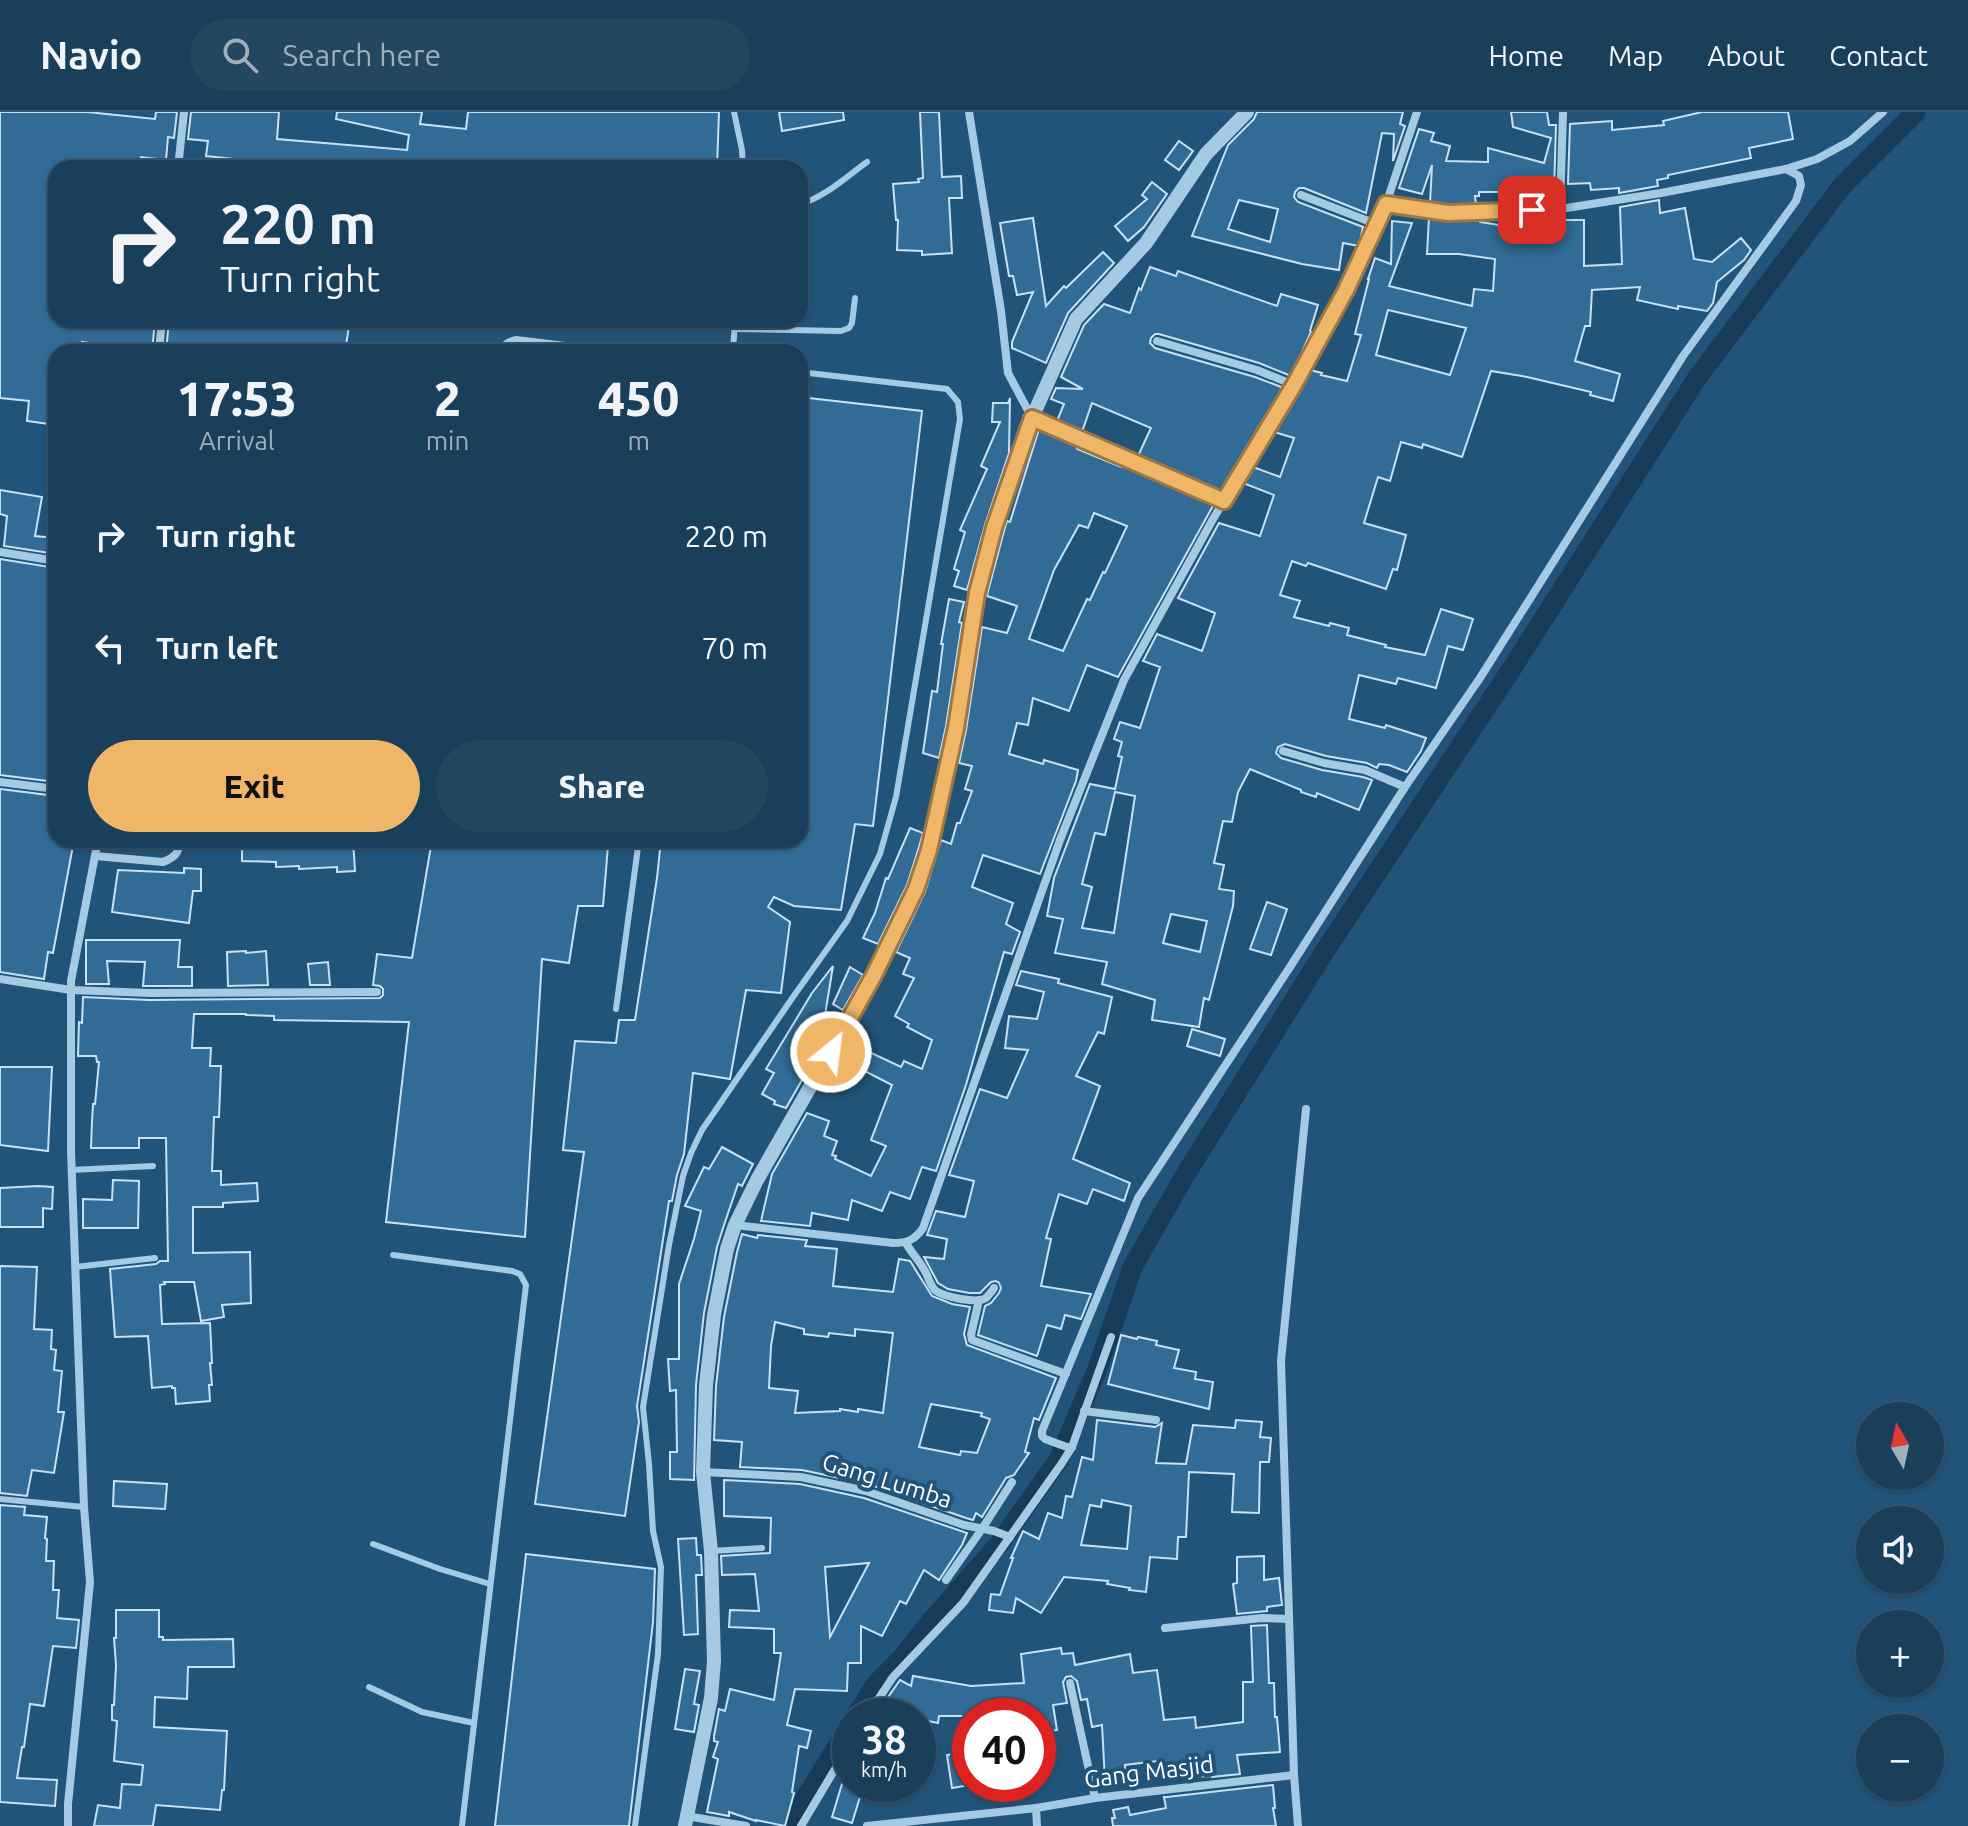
<!DOCTYPE html>
<html lang="en">
<head>
<meta charset="utf-8">
<style>
  :root { --surface:#1a3f5b; --page:#234661; --text:#f1f3f6; --muted:#9fafbb; --line:#385871; --accent:#f0b667 }
  body { margin:0; font-family:Ubuntu,sans-serif; background:var(--page); color:var(--text); height:100vh; display:flex; flex-direction:column; font-size:30px; white-space:nowrap }
  * { box-sizing:border-box; margin:0 }
  p { font-size:26px; color:var(--muted) }
  .icon { flex:none; width:44px; height:44px; fill:none; stroke:currentColor; stroke-width:2; stroke-linecap:round; stroke-linejoin:round }
  .map { position:relative; flex:1; overflow:hidden }
  .details { position:absolute; left:48px; top:232px; width:760px; height:504px; display:flex; flex-direction:column; background:var(--surface); border-radius:24px; box-shadow:0 2px 6px #0004,0 0 0 2px var(--line) }
  .details>* { flex:none }
  .top-card { position:absolute; left:48px; top:48px; width:760px; height:168px; border-radius:24px; box-shadow:0 2px 6px #0004,0 0 0 2px var(--line); background:#1a3f5b; color:var(--text); overflow:hidden }
  .needle { width:52px; rotate:351deg }
  .tools { position:absolute; left:1856px; top:1290px; display:grid; gap:16px }
  .tools a { display:grid; place-items:center; width:88px; height:88px; border-radius:50%; background:var(--surface); box-shadow:0 2px 6px #0004,0 0 0 2px var(--line); font-size:40px }
  .speed { position:absolute; left:832px; top:1586px; display:flex; gap:16px; font-size:40px; font-weight:700; text-align:center }
  .speed>* { display:grid; place-content:center; width:104px; height:104px; border-radius:50%; background:var(--surface); box-shadow:0 2px 6px #0004,0 0 0 2px var(--line); line-height:1 }
  .speed small { font-size:20px; font-weight:400 }
  .speed .limit { border:12px solid #d22; background:#fff; color:#111 }
  .pin { position:absolute; display:grid; place-items:center; width:68px; height:68px; color:#fff; margin:-34px; border-radius:16px; box-shadow:0 4px 12px #0006 }
  .me { position:absolute; width:88px; margin:-44px; rotate:29deg; stroke-linejoin:round; filter:drop-shadow(0 0 6px #0008) }
  .turn { display:flex; align-items:center; gap:28px; height:168px; padding:0 40px; font-size:36px }
  .turn .icon { width:104px; height:104px; stroke-width:2.5 }
  .turn b { display:block; font-size:56px; line-height:68px }
  .eta { display:flex; justify-content:space-evenly; align-items:center; height:136px; text-align:center }
  .eta b { font-size:48px; font-weight:800; line-height:56px }
  .button { display:flex; gap:16px; margin-top:auto; padding:16px 40px }
  .button a { flex:1; height:92px; border-radius:48px; background:var(--accent); color:#111; font-size:32px; font-weight:800; line-height:92px; text-align:center }
  .button a+a { background:var(--page); color:var(--text) }
  ul { padding:0; list-style:none }
  li { display:flex; align-items:center; gap:24px; height:112px; padding:0 40px }
  li div { flex:1 }
  li b { display:block; font-size:30px }
  li em { font-style:normal }
  header { display:flex; align-items:center; gap:48px; box-sizing:border-box; height:112px; padding:0 40px; background:var(--surface); border-bottom:2px solid var(--line) }
  header strong { font-size:38px }
  nav { display:flex; gap:44px; margin-inline-start:auto; font-size:28px }
  .search { width:560px; height:72px; background:var(--page); display:flex; align-items:center; gap:20px; box-sizing:border-box; padding:0 28px; border-radius:44px; color:var(--muted); font-size:30px }
  .map>svg:first-child { display:block }
  .lines { fill:none; stroke-linecap:round; stroke-linejoin:round }
  .canal { stroke:#173c59; stroke-width:20 }
  .building { fill:#326c96; stroke:#c7e1f4; stroke-width:2; fill-rule:evenodd }
  .service { stroke:#a4cae4; stroke-width:6 }
  .minor { stroke:#a4cae4; stroke-width:8 }
  .tertiary { stroke:#a4cae4; stroke-width:14 }
  .route-casing { stroke:#9c7643; stroke-width:20 }
  .route { stroke:#f0b667; stroke-width:14 }
  .labels { text-anchor:middle; stroke-width:8; stroke-linejoin:round; paint-order:stroke }
  .street-label { font-size:24px; fill:#fff; stroke:#225479 }
</style>
</head>
<body>
<header>
<strong>Navio</strong>
<div class="search"><svg class="icon" aria-label="search" viewBox="0 0 24 24"><circle cx="10" cy="10" r="6"/><path d="M15 15l6 6"/></svg>Search here</div>
<nav><a>Home</a><a>Map</a><a>About</a><a>Contact</a></nav>
</header>
<div class="map">
<svg width="1968" height="1714" viewBox="0 0 1968 1714">
  <rect width="100%" height="100%" fill="#225479"/>
  <g class="lines">
    <g class="canal">
      <path d="M856,1604l20,-32 25,-25 30,-38 68,-77 60,-85 38,-89 36,-104 51,-89 139,-223 186,-281 188,-295 145,-192 74,-74"/>
      <path d="M788,1714l62,-100"/>
    </g>
  </g>
  <g class="building">
    <path d="M0,0h87l68,7 1,-7h21l-3,26 -6,-1 -2,23 -25,-3 -1,11h-84v112l-2,40h101l-3,32 -70,-10 -1,10h-28l-6,34 9,1v38l-29,-4 2,-20 -29,-3z"/>
    <path d="M191,0h88l-2,27 130,11 2,-15 -73,-16 1,-7h85l-2,12 46,5 2,-17h251l-2,56h-280l-31,-7 -1,7h-173l1,-9 -27,-3 2,-15 -20,-2z"/>
    <path d="M779,0h64l1,8 -62,11z"/>
    <path d="M920,0h19l3,65 19,-1 1,22h-13l3,55 -30,2v-4l-25,-1 1,-30h-2l-3,-36 26,-2 -1,-3 5,-1z"/>
    <path d="M1257,0h146l-3,12 5,2 -12,35 1,-27 -12,-1 -16,80 -62,-25h-5l-4,4 -1,5 4,5 65,25 -4,19 -16,-3 -4,27 -37,-6 -110,-28 36,-91 26,-26zM1239,88l39,9 -8,33 -42,-13z"/>
    <path d="M1511,0h36l2,13h7l-2,67h-75v4h-4l1,9 -28,1 -18,-3 2,-38 -10,29 -23,-6 20,-59 15,4 -3,8 19,5 -4,15 42,1v-14l56,15 7,-25 -38,-11z"/>
    <path d="M1702,0h86l5,27 -44,9 2,10 -83,17v3l-11,2 1,6 -39,7v-5l-28,2 -1,-7 -22,1 2,-60 42,-3v9l52,-5 -1,-4z"/>
    <path d="M1179,29l14,10 -14,19 -14,-10z"/>
    <path d="M1152,70l15,12 -23,33 -16,14 -13,-15 32,-27 -5,-4z"/>
    <path d="M1659,88l1,13 25,-5 9,51 18,3 29,-24 10,12 -7,10 -27,22 -4,21 -6,8 -29,-5v3l-41,-9 3,-13 -48,3 -2,36h-5l-10,35 45,13 -7,27 -23,-6 1,-3 -64,-15 -36,-6 -29,86 -39,-13 -1,4 -21,-6 -11,39 -12,-4 -14,46 42,12 -9,35 -4,-1 -7,20 -78,-26 -2,3 -14,-5 -12,34 20,6 -6,16 35,9 1,-3 19,5 -2,7 39,10 -1,2 40,8 16,-46 32,10 -10,31 -15,-4 -12,42 -38,-10 -2,6 -37,-9 -10,44 36,9 1,-3 40,13 -5,13 -14,21 -18,-7 -10,-1 -2,4 -10,-5 -41,-7 -41,-12 -7,3 -2,6 5,5 41,12 41,7 9,3 -13,30 -42,-17 -1,4 -15,-5v-2l-51,-21 -12,23 -6,30 -9,-1 -9,42 10,2 -5,24 15,2 -1,15 -24,94 -5,-2 -5,29 -47,-7 3,-20 -53,-16 5,-22 -52,-9 8,-34 -16,-3 7,-38 36,-94 25,5 7,-32 -4,-1 4,-14 -8,-3 6,-17 20,6 20,-61 -17,-6 14,-27 45,17 13,-38 -37,-15 41,-75 41,13 14,-41 -31,-12 10,-16 27,10 14,-39 -20,-6 36,-62 12,3 -1,2 26,6 14,-46 -6,-1 14,-55h-1l7,-21 16,6 1,-43 20,2 -23,63 83,20 2,-17 19,2 2,-32 -36,-5h-32l2,-37 19,3 28,-1 4,1v2l38,6v-5h20v-3h46v46l38,-2 -2,-57zM1388,198l78,18 -16,47 -74,-20zM1115,680l20,4 -21,137 -32,-5 10,-41 -10,-3 13,-51 10,2zM1171,802l36,7 -7,31 -37,-9z"/>
    <path d="M1033,106l13,88 18,-20 2,2 37,-36 11,11 -46,50 -22,50 -34,-15v-6l21,-50 -16,3 -4,-19h-4l-9,-53z"/>
    <path d="M1150,155l26,9 2,-5 99,35 4,-12 37,11 -8,26 1,1 -20,44 -32,-13 -100,-29h-4l-4,4 -1,5 5,5 100,29 29,11 -24,40 -2,-1 -7,15 -30,50 -83,-36 13,-28 -59,-25 -10,29 -25,-11 7,-17 -13,-5 5,-11 27,1 -22,-12 23,-52 20,-21 26,9 9,-25 2,2z"/>
    <path d="M179,208h171l-5,32h-18l-32,-5 -1,5h-128l3,-31 9,2z"/>
    <path d="M800,285l122,14 -49,415 -18,-2 -14,86 -47,-4 -20,-9 -6,10 22,15 -9,71 -35,-3 -16,89 -37,-6 -9,81 -7,21 -5,26h-3l-32,205 2,16 -14,94 -90,-12 49,-352 -21,-2 12,-109 41,2 3,-23h16l22,-142 4,-38h139z"/>
    <path d="M1010,286l-1,55 -24,72 -18,65 -13,-4 5,-15 -5,-2 11,-37 -5,-2 27,-61 -6,-3 19,-44h-8l1,-19h15z"/>
    <path d="M1039,317l39,16 -1,4 44,18 1,-3 92,40 -96,173 -31,-12 -18,46 -36,-13 -5,27 -11,-2 -8,31 34,10 1,-4 34,10 -2,11 -36,93 -57,-19 -11,32 41,16 -7,21 14,8 -8,22 -8,-2 -38,133 -30,86 -14,-4 -12,32 -20,-7 -8,19 -30,-11 -4,20 -36,-7 -2,13 -49,-5 11,-47 35,-61 22,8 -5,15 13,5 -5,14 4,1 -1,3 36,17 15,-30 -15,-6 21,-55 -39,-20 8,-17 40,19 3,-6 18,8 10,-29 -25,-13 2,-3 -14,-8 19,-38 -11,-4 7,-16 -14,-6 29,-60 16,-52 10,4 6,-21h3l12,-32 -7,-2 7,-23 -13,-3 7,-33 16,-103 25,6 10,-27 -30,-10v-1l17,-64 3,-10 3,1zM1094,401l33,13 -22,47 -2,-1 -13,28 -3,-1 -24,52 -34,-12 25,-69 25,-45 9,3z"/>
    <path d="M0,378l42,7 -7,39 21,2v16l-52,-8 3,-30 -7,-2z"/>
    <path d="M0,447l56,9v214l-56,-7z"/>
    <path d="M949,487l15,3 -5,20 3,1 -16,103 -7,32 -16,-5 9,-62 5,1 6,-48h-2z"/>
    <path d="M0,677l56,7v44h18l-21,113 -5,-1 -4,27 -44,-7z"/>
    <path d="M910,716l13,5 -4,14 -12,38 -29,59 -15,-6 12,-25 11,-35 2,1z"/>
    <path d="M242,728h111l2,31 -18,1v-5l-38,2v-3l-23,1v-5l-34,-1z"/>
    <path d="M432,728h120l56,6 -5,60h-25l-9,57 -27,-4 -17,278 -139,-15 23,-200 -135,-2v-4l-28,-1v-1h-52l-2,34h19l-1,18h11l-2,51h-5l-2,54h9v14l36,-2 1,18 -35,2v4h-30v46l57,-1 1,51 -29,2 2,12 -23,4 -7,-39h-30l1,2 -5,1 2,39 48,-1 2,40h-2l2,22h-3l1,16 -34,3 -1,-16h-3v-2l-20,2 -4,-52 -33,1 -5,-68 46,-5 4,-3h8l-2,-123h-27v10h-48l1,-27 1,-17h2l4,-42h-2l-1,-6h-18l1,-34 3,1 1,-26 66,3 231,-2 3,-3v-6l-3,-3 -7,-1 4,-31 35,4z"/>
    <path d="M184,756l17,1v22h-8l-4,32 -77,-11 6,-42 66,3z"/>
    <path d="M1267,790l20,7 -16,46 -21,-6z"/>
    <path d="M86,828h94l-2,27h14v19h-49l2,-24 -38,-1 2,23h-23z"/>
    <path d="M246,839v2l20,-2 2,34 -40,1 -1,-34z"/>
    <path d="M328,850l2,23h-20l-2,-21z"/>
    <path d="M833,854l-9,55 10,3 -48,84 -12,-4 1,-3 -13,-7 12,-21 -8,-4 46,-76z"/>
    <path d="M850,855l13,8 -20,35 -10,-6z"/>
    <path d="M1021,859l38,8 -1,4 54,14 -8,37 -6,-2 -22,44 24,10 -27,73 57,24 -6,18 -31,-12 -6,15 -28,-10 -13,44 5,1 -10,47 50,8 -10,25 -16,-4 -4,14 -14,-4 -10,31 -59,-21 7,-29 6,-3 8,-10 2,-5 -2,-5 -3,-2 -5,1 -11,11h-11l-21,-4 -10,-6 -14,-26 20,2 3,-20 -20,-4 9,-24 29,6 9,-36 -25,-6 31,-86 27,9 21,-48 -23,-2 4,-32 28,3 7,-27 -28,-7z"/>
    <path d="M1192,917l33,10 -5,17 -33,-10z"/>
    <path d="M0,955h52l-4,84 -48,-6z"/>
    <path d="M722,1035l31,17 -11,22 -4,-2 -13,38 -8,25 -13,66 -8,72 -2,95 -24,-1v-27h7l-1,-62 -6,1 -2,-32h11v-75l15,-45 7,-28 -16,-5 19,-39 5,2z"/>
    <path d="M113,1068l26,1 -1,47h-55v-29l29,1z"/>
    <path d="M38,1074l15,1 -1,22 -9,-1v19h-43v-39z"/>
    <path d="M742,1122l15,4 1,-3 49,5 -2,6 32,3 -4,37 60,6 6,-33 11,2 22,35 20,8 18,3 -6,27 3,11 89,33 -17,42 -5,-2 -9,34 4,1 -15,22 -8,3 -24,39 -6,-4 -3,7 -7,-2 -98,-34 -66,-14 -62,-3 2,-25 -28,-2 2,-54 8,-69 13,-65zM775,1210l29,7v5l24,3 1,-4 26,3v-7l38,4 -10,80 -25,-4v3l-18,-3v2l-45,2 3,-22 -29,-3 2,-42zM931,1292l51,9 -1,3 9,3 -13,34 -16,-2 -1,4 -41,-8z"/>
    <path d="M0,1154l37,1 -3,62 18,1 -1,19 5,1 -2,20 8,1 -4,41h6l-10,61 -22,-3 -5,26 -27,-3z"/>
    <path d="M1121,1223l16,4 1,-2 19,4 -1,4 23,5 -5,18 22,4 -1,7 18,3 -4,27 -101,-25z"/>
    <path d="M1097,1308l58,7 7,-4 -6,40 30,1 7,-39 42,3 1,-8 26,2 -2,15 11,1 -2,24h-9l-1,51 -27,-1 2,-38 -45,-2 -3,65h-8l-1,22 -27,-2 -4,35 -17,-2 1,-2 -23,-4 1,-3 -44,-4 -23,36 -25,-15 -3,15 -24,-3 2,-16 9,1 13,-37h-2l12,-27 16,8 9,-26 14,5 4,-22 6,1 10,-40 11,3zM1102,1388l29,6 -4,43 -46,-4 9,-40 11,2z"/>
    <path d="M724,1368l76,4 64,14 103,35 -5,12 -23,35 -15,-10 -18,34 -6,-3 -18,35 -21,-10v37h-13l-1,28 -52,-2 -8,36 24,6 -4,17 -8,-2 -7,46 2,1 -9,33 -29,-6v1l-27,-9v4l-22,-4 11,-53 -5,-2 5,-15 -4,-1v-5l5,-27 6,2 5,-22 44,11 7,-47h-7v-24l-45,-2 1,-17 29,1 -4,-37 -33,1 -1,-19 49,-3 1,-35 -47,-2zM869,1451l-39,74 -5,-70z"/>
    <path d="M114,1369l53,3 -2,25 -52,-3z"/>
    <path d="M0,1393l25,2 -1,8 23,2 -2,21 2,1 -1,22h8l-1,29h6l-2,28 22,2 -3,28 -23,-2 -9,60 -14,-2 -6,43h-2l-5,31 40,2 -2,26 -55,-4z"/>
    <path d="M696,1426l1,17h4l1,20h-6l2,59 -14,1 -6,-96z"/>
    <path d="M526,1442l129,15 -2,53 -24,204h-134z"/>
    <path d="M1264,1444v24l15,-2 3,27 -15,2v4l-30,3 -4,-30 4,-1v-26z"/>
    <path d="M116,1498h43v27h4v3l70,-1 1,28h-46l-1,32 -32,-2 -1,30 73,4 -3,59h-2l-2,20 -64,-5 -3,21h-59l4,-21 22,3 2,-24 19,1 2,-20 -29,-4 3,-40 -5,-1v-15h2l2,-40 -2,-27h2z"/>
    <path d="M1267,1513l2,58h5l1,34h2l3,35 -43,3 3,19 -28,3 -1,-1 -49,2 -4,-17 -33,4 1,15 -21,1 -3,-56 -10,2 -5,-28 -6,1 -4,-19 -6,-5 -5,1 -3,5 4,21 -14,2 4,25 -19,3v-17h-99l-1,7 -20,-4v-3h-43l25,-36 11,6 2,-10 58,10 53,-3 -3,-29 40,-6 1,6 11,-1 2,12 55,-11 3,19 24,-3 7,50 31,-3 1,11 47,-6v-40h10l-2,-56z"/>
    <path d="M685,1557l15,2 -6,33 5,1 -5,27 -19,-3z"/>
    <path d="M970,1639v34l-18,3 -5,-33z"/>
    <path d="M842,1672h22l-12,39 -20,-6z"/>
    <path d="M1273,1673l2,23h-2l3,18h-163l-1,-8h3l-2,-8 15,-3 2,8 36,-7 -2,-11h3z"/>
  </g>
  <g class="lines">
    <g class="service">
      <path d="M734,0l8,38 1,18"/>
      <path d="M800,92c24,-6 47,-28 67,-42"/>
      <path d="M734,217l107,2 8,-3 3,-5 3,-25"/>
      <path d="M501,240c2,-9 7,-11 15,-13l107,13"/>
      <path d="M733,240l2,-32"/>
      <path d="M616,897l23,-169"/>
      <path d="M71,1058l82,-4"/>
      <path d="M393,1143l119,16 8,3 6,11 -64,541"/>
      <path d="M75,1155l80,-9"/>
      <path d="M0,1387l84,8"/>
      <path d="M373,1432l67,25 50,15"/>
      <path d="M711,1439l51,-3"/>
      <path d="M369,1575l53,25 52,11"/>
      <path d="M635,1714l23,-172 3,-87 -8,-36 -4,-67 -6,-57 26,-162 14,-69 8,-23 11,-23 91,-133 54,-76 33,-67 16,-57 64,-378 -2,-17 -11,-13 -147,-17"/>
    </g>
    <g class="minor">
      <path d="M969,0l32,199 7,62 24,45 192,83"/>
      <path d="M178,56l6,-56"/>
      <path d="M1301,83l75,29"/>
      <path d="M1386,92l62,9 112,-4 101,-16 125,-24 31,-10 33,-18 33,-29"/>
      <path d="M1560,97l3,-97"/>
      <path d="M1157,229l100,29 37,15"/>
      <path d="M159,240l3,-32"/>
      <path d="M0,440l56,9"/>
      <path d="M1283,639l41,12 41,7 40,17"/>
      <path d="M0,670l56,7"/>
      <path d="M95,744l68,6c13,-5 15,-9 18,-22"/>
      <path d="M0,867l71,11 78,3 228,-1"/>
      <path d="M735,1113l158,18c14,0 22,-3 30,-15l137,-388 64,-160 89,-161 81,-134 52,-95 40,-86 31,-92"/>
      <path d="M906,1131c6,11 15,19 21,32 2,5 4,12 9,16 9,6 41,13 50,7 1,-1 8,-9 8,-10"/>
      <path d="M979,1188l-8,35 1,5 94,34"/>
      <path d="M1084,1299l72,9"/>
      <path d="M1072,1335h-5l-22,-8 -3,-3v-5l96,-233 152,-231 115,-180 75,-109 203,-322 113,-155 5,-16 -2,-9 -13,-7"/>
      <path d="M703,1360l98,5 65,14 98,34 30,6 16,6"/>
      <path d="M946,1468l36,-51 30,-47"/>
      <path d="M1165,1516l97,-10 27,1"/>
      <path d="M1070,1571l25,115"/>
      <path d="M867,1604l26,-39 70,-74 99,-140 10,-16 39,-110"/>
      <path d="M1036,1696l1,18"/>
      <path d="M686,1704l60,10"/>
      <path d="M68,1714v-22l22,-222 -6,-75 -13,-356v-170l27,-141"/>
      <path d="M801,1714l49,-82"/>
      <path d="M867,1714l169,-18 59,-10 199,-23"/>
      <path d="M1298,1714l-4,-51 -13,-414 25,-252"/>
    </g>
    <path class="tertiary" d="M685,1714l26,-128 3,-37 -3,-110 -8,-79 3,-87 8,-70 13,-66 8,-24 22,-45 117,-205 42,-86 13,-39 27,-122 21,-135 17,-65 38,-110 44,-99 70,-76 60,-89 41,-42"/>
  </g>
  <g class="lines">
    <g class="route-casing">
      <path id="route" d="M831,940l43,-77 42,-86 13,-39 27,-122 21,-135 17,-65 38,-110 192,83 70,-116 52,-95 40,-86 62,9 84,-3"/>
    </g>
    <use href="#route" class="route"/>
  </g>
  <g class="labels">
    <g class="street-label">
      <text transform="translate(887 1369) rotate(17)" y="8">Gang Lumba</text>
      <text transform="translate(1149 1660) rotate(-7)" y="8">Gang Masjid</text>
    </g>
  </g>
</svg>
<div class="tools">
<a><svg class="needle" viewBox="-14 -14 28 28"><path d="M0-13l5 13h-10z" fill="#e53935"/><path d="M0 13l5-13h-10z" fill="#9fafbb"/></svg></a>
<a><svg class="icon" aria-label="sound" viewBox="0 0 24 24"><path d="M4 9h4l5-4v14l-5-4H4zM17 9q2 3 0 6"/></svg></a>
<a>+</a>
<a>−</a>
</div>
<div class="speed"><div>38<small>km/h</small></div><div class="limit">40</div></div>
<div class="pin" style="left:1532px;top:98px;background:#d93025"><svg class="icon" aria-label="arrive" viewBox="0 0 24 24"><path d="M6 21V4h12l-3 4 3 4H6"/></svg></div>
<svg class="me" style="left:831px;top:940px" viewBox="-20 -20 40 40"><circle r="17" fill="#f0b667" stroke="#fff" stroke-width="3"/><path d="M0-11L8 9 0 5-8 9z" fill="#fff"/></svg>
<div class="top-card">
<div class="turn"><svg class="icon" aria-label="right" viewBox="0 0 24 24"><path d="M7 20v-9h11M14 6l5 5-5 5"/></svg><div><b>220 m</b>Turn right</div></div>
</div>
<section class="details">
<div class="eta">
<div><b>17:53</b><p>Arrival</p></div>
<div><b>2</b><p>min</p></div>
<div><b>450</b><p>m</p></div>
</div>
<ul>
<li><svg class="icon" aria-label="right" viewBox="0 0 24 24"><path d="M7 20v-9h11M14 6l5 5-5 5"/></svg><div><b>Turn right</b></div><em>220 m</em></li>
<li><svg class="icon" aria-label="left" viewBox="0 0 24 24"><path d="M17 20v-9H6M10 6l-5 5 5 5"/></svg><div><b>Turn left</b></div><em>70 m</em></li>
</ul>
<div class="button"><a>Exit</a><a>Share</a></div>
</section>
</div>
</body>
</html>
